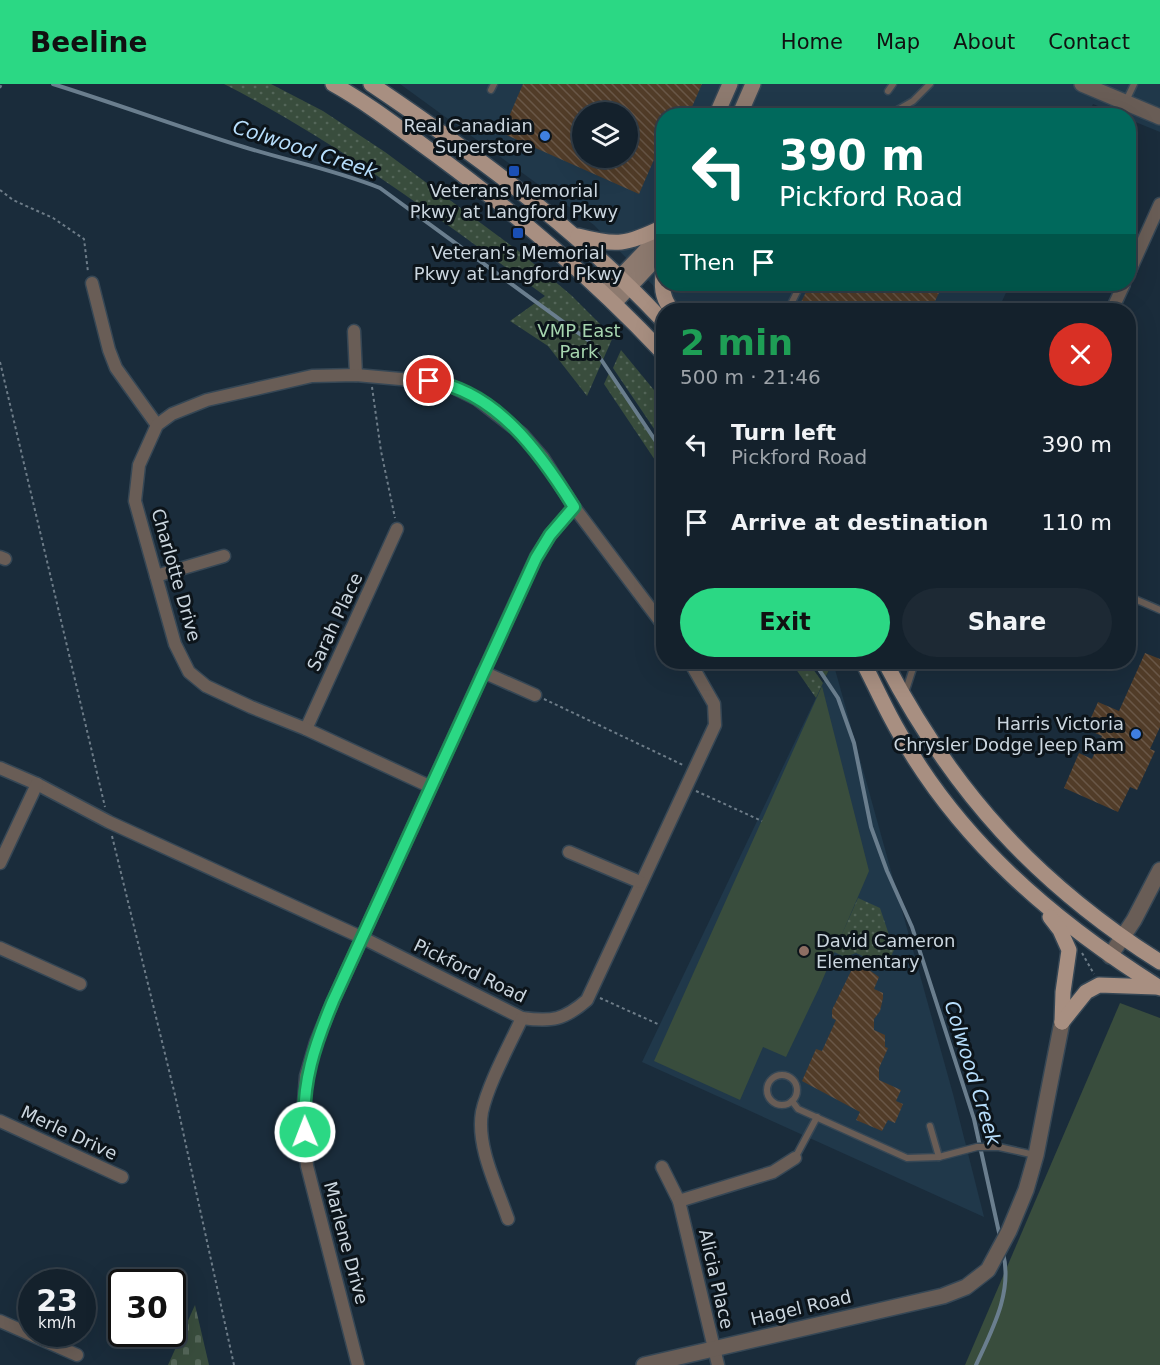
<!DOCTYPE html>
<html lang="en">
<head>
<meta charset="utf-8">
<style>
  :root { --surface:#14212c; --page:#1d2934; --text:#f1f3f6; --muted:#9da3a9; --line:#333e48; --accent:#2bd884 }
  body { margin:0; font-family:"DejaVu Sans",sans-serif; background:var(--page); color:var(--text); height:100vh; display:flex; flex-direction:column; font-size:22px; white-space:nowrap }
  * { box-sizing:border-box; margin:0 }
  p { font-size:20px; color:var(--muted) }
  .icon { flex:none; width:33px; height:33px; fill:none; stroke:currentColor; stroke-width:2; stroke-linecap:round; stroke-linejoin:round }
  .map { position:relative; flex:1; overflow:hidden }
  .details { position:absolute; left:656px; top:219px; width:480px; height:366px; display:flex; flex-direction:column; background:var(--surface); border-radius:24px; box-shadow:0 6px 24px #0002,0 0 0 2px var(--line) }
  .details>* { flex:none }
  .guide { position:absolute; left:656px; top:24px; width:480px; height:183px; border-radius:24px; box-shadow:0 6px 24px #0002,0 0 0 2px var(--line); background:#00695c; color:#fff; overflow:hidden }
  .buttons { position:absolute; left:572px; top:18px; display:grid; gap:12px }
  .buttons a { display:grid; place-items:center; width:66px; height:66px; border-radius:50%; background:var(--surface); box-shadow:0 6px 24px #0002,0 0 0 2px var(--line); font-size:30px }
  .speed { position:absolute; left:18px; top:1185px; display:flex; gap:12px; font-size:30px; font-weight:700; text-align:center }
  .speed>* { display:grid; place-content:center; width:78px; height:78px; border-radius:50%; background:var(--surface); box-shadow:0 6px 24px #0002,0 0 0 2px var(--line); line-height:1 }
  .speed small { font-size:15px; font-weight:400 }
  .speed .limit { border:3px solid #111; border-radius:9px; background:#fff; color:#111 }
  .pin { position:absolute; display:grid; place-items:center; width:51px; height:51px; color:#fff; margin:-26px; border:3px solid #fff; border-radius:50%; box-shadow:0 2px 6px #0007 }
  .me { position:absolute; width:66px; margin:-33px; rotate:359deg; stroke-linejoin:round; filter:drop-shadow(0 0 4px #0008) }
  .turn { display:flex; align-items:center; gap:21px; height:126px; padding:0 24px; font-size:27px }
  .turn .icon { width:78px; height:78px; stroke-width:2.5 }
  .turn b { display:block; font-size:42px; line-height:51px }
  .then { display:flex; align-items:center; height:57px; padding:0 24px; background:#0003; gap:12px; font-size:22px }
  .round { display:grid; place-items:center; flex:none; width:63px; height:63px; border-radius:32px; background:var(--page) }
  .summary { display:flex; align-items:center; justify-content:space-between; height:102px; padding:0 24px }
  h1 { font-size:36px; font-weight:700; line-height:45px; color:#1e9e55 }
  .button { display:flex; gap:12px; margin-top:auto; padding:12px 24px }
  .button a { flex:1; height:69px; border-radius:36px; background:var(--accent); color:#111; font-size:24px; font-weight:700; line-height:69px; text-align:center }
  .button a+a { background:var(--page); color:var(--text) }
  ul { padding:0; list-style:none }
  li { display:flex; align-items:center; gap:18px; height:78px; padding:0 24px }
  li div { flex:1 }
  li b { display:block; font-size:22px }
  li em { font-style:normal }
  header { display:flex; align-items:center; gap:36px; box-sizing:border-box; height:84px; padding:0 30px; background:var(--accent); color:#111 }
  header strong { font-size:28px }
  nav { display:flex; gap:33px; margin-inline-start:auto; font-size:21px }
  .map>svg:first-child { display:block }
  .built { fill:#20384a; fill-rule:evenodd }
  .grass { fill:#394d3d }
  .cemetery { fill:url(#cemetery-stones) }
  .park { fill:url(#park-dots) }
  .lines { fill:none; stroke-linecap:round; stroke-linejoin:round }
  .stream { stroke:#6a7e8e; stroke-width:4 }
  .building { fill:url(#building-back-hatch); fill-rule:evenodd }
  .service-casing { stroke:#364755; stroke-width:9 }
  .minor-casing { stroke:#364755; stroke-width:15 }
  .tertiary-casing { stroke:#364755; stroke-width:18 }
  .secondary-casing { stroke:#364755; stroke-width:18 }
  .primary-casing { stroke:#364755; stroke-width:18 }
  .path { stroke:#6d7c88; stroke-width:2; stroke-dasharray:3 3; stroke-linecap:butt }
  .service { stroke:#695d56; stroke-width:6 }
  .minor { stroke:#695d56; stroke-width:12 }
  .tertiary { stroke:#695d56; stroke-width:15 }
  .secondary { stroke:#8d7a6f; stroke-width:15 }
  .primary { stroke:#a88f81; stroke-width:15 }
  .route-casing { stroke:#1c8c56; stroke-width:15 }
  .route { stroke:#2bd884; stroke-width:10 }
  .shop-dot { fill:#3f7fe0; stroke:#0c141a; stroke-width:2 }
  .transit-dot { fill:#1a4fb4; stroke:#0c141a; stroke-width:2 }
  .education-dot { fill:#8d6e63; stroke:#0c141a; stroke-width:2 }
  .labels { text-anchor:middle; stroke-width:6; stroke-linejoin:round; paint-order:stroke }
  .poi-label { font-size:18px; fill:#cbd6df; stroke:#0c141a; text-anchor:end }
  .park-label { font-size:18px; fill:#a6d5af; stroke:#0c141a }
  .street-label { font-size:18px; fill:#cbd6df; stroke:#0c141a }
  .water-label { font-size:20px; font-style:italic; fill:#b7defc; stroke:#0c141a }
</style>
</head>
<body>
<header>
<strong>Beeline</strong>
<nav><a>Home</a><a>Map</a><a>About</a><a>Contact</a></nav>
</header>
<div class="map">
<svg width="1160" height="1281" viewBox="0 0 1160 1281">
  <defs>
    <pattern id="cemetery-stones" width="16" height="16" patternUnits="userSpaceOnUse" patternTransform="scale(1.5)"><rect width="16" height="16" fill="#394d3d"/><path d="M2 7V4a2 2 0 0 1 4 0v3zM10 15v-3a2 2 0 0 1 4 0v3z" fill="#546659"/></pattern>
    <pattern id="park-dots" width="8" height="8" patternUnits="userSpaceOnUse" patternTransform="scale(1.5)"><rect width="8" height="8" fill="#394d3d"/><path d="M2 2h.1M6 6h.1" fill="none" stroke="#546659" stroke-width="1.8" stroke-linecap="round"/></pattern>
    <pattern id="building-back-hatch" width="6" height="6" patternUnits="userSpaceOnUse" patternTransform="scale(1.5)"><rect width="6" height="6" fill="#513c28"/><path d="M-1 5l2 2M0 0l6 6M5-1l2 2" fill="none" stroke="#695747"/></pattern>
  </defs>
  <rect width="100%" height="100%" fill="#1a2c3b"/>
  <g class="built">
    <path d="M400,0h760v48l-32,-13v-3l-8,-1 -27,-11 -6,12h-424v168h347l-12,26h-321l-83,-85zM582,28h45v46h-45z"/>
    <path d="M833,578l120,432 31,123 -342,-155z"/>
  </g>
  <g class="grass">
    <path d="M822,602l47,185 -50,117 -33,69 -23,-10 -23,53 -86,-39z"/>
    <path d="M1120,919l40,15v347h-195z"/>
  </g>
  <path class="cemetery" d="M195,1221l14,60h-41z"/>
  <g class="park">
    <path d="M224,0h47l52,27 62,41 136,101 50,42 42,42 -26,59 -39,-50 -38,-25 35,-25c-103,-75 -207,-154 -321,-212z"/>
    <path d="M621,266l42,51v41l-50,-74z"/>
    <path d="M610,287l53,78v23l-59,-88z"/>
    <path d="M791,578h17l15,21 -7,15z"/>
    <path d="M812,578h21l-9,18z"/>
    <path d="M858,814l22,10 14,42 -8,17 -30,-14 -11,4 -11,-5z"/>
  </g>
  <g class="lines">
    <g class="stream">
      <path d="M53,0c64,20 126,43 191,63 45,14 91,23 136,41l208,152 75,112"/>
      <path d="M814,578l24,36 16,45 17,84 16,44 25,56 62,192 26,118"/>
      <path d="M976,1281c16,-35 37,-73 27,-112"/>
    </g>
  </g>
  <g class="building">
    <path d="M523,0h179l-14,32 -13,-4 -2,4h-10v23l-24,55 -137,-61zM582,28h45v46h-45z"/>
    <path d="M810,200h133l-12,26h-134z"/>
    <path d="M1145,569l15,6v68l-10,22 5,2 -18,39 -7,-3 -12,25 -54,-24 15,-35 13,6 10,-23 -16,-7 12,-27 21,9z"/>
    <path d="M854,881h8l17,12 -5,12 9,4v5l-3,13 -6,8v11l11,5v12l3,1 -9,20v12l22,10 -5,11 7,3 -8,19 -7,-3 -6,11 -26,-11 4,-8 -58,-31 14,-32 6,2 14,-31 -4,-2v-8z"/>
  </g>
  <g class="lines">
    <g class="service-casing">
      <g id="service">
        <path d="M491,6l3,-6"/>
        <path d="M888,7l5,-7"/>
        <path d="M1126,17l8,-17"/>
        <path d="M887,32l26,-15 17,-17"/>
        <path d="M788,226l13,-26"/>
        <path d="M1128,512l32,14"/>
        <path d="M905,609l10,-31"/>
        <circle cx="782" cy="1006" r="15"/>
        <path d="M792,1017l6,8 109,49 32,-1 38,-10h22l36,8"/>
        <path d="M930,1042l9,31"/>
        <path d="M795,1074l22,-41"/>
      </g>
    </g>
    <g class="minor-casing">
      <g id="minor">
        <path d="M1128,191l32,-71"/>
        <path d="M92,199l17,67 7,18 41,57"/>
        <path d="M1112,226l12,-26"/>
        <path d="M354,247l2,44"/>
        <path d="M0,473l5,2"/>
        <path d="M156,492l68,-20"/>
        <path d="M483,588l52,23"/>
        <path d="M306,645l91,-200"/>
        <path d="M0,684l37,16 72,38 254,116 159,80c30,4 42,2 65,-18l128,-275 -1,-21 -24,-42"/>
        <path d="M429,702l-123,-57 -55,-22 -45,-21 -17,-14 -14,-28 -40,-143 4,-36 18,-40 15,-11 35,-14 105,-24 44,-1 89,8 32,16 45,35 21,24 31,49 89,118"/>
        <path d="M569,768l71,30"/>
        <path d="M0,779l37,-79"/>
        <path d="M0,864l80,36"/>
        <path d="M0,1037l122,56"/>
        <path d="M662,1083l17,34"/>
        <path d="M508,1135c-11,-32 -32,-73 -26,-107 6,-28 28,-68 40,-94"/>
        <path d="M0,1237l77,34"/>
        <path d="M358,1281l-51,-199 -4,-51 3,-39 10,-34 17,-41 203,-444 14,-22 24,-28"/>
        <path d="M718,1281l-39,-164 94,-29 22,-14"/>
      </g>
    </g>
    <g class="tertiary-casing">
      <g id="tertiary">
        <path d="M1082,0l78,33"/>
        <path d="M1110,872l24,-36 26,-50"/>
        <path d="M644,1281l299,-69 23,-9 22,-17 21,-39 17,-41 10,-35 26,-133"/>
      </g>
    </g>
    <g class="secondary-casing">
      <g id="secondary">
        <path d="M716,32l14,-32"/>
        <path d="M739,32l14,-32"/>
        <path d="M605,209l46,-48 12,-19"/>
        <path d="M615,218l48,-51"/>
      </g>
    </g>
    <g class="primary-casing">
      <g id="primary">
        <path d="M333,0c36,20 69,46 102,70 84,62 156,123 228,199"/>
        <path d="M371,0c104,70 206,145 292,237"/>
        <path d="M578,152c39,10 48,9 85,-9"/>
        <path d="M663,191c-2,14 0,25 9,35"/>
        <path d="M863,578c11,21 21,44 33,65 61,112 157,194 264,261"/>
        <path d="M885,578c68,130 151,221 275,300"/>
        <path d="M1050,833l10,13 9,20 -6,42 -1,30"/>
        <path d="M1062,938l24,-30 13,-7 57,2"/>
      </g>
    </g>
    <g class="path">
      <path d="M0,4l2,-4"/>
      <path d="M0,106l13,10 40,18 31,21 4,33"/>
      <path d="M0,278l105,445"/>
      <path d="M372,303l9,64 14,67"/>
      <path d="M544,615l139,66"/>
      <path d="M696,707l66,30"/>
      <path d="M112,752l63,259 59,270"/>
      <path d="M1082,869l12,21"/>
      <path d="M600,914l60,27"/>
    </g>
    <use href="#service" class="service"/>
    <use href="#minor" class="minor"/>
    <use href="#tertiary" class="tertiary"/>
    <use href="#secondary" class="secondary"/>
    <use href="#primary" class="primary"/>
  </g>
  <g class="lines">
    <g class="route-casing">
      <path id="route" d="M305,1048c-4,-48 10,-88 28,-131l203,-443 14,-23 24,-28c-33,-53 -78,-117 -145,-126"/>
    </g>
    <use href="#route" class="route"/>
  </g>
  <g class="shop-dot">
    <circle cx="545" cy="52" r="6"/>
    <circle cx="1136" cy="650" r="6"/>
  </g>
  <g class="transit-dot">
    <rect x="508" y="81" width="12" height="12" rx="3"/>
    <rect x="512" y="143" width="12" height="12" rx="3"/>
  </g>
  <circle class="education-dot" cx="804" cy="867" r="6"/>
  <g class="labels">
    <g class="poi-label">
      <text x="533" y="48">Real Canadian<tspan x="533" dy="21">Superstore</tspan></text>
      <text x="514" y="113" text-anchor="middle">Veterans Memorial<tspan x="514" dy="21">Pkwy at Langford Pkwy</tspan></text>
      <text x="518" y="175" text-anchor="middle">Veteran's Memorial<tspan x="518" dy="21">Pkwy at Langford Pkwy</tspan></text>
      <text x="1124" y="646">Harris Victoria<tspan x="1124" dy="21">Chrysler Dodge Jeep Ram</tspan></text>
      <text x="816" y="863" text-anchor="start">David Cameron<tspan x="816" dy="21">Elementary</tspan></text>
    </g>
    <g class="park-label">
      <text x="579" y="253">VMP East<tspan x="579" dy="21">Park</tspan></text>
    </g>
    <g class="street-label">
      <text transform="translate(176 491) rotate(74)" y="6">Charlotte Drive</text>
      <text transform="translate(335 538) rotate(-65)" y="6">Sarah Place</text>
      <text transform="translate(470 887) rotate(26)" y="6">Pickford Road</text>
      <text transform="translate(69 1049) rotate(25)" y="6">Merle Drive</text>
      <text transform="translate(346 1159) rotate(75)" y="6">Marlene Drive</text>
      <text transform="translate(716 1195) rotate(77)" y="6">Alicia Place</text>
      <text transform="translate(801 1224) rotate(-13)" y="6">Hagel Road</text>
    </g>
    <g class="water-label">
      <text transform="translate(305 65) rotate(18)" y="7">Colwood Creek</text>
      <text transform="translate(973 989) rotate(73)" y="7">Colwood Creek</text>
    </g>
  </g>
</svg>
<div class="buttons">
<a><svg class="icon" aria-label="layers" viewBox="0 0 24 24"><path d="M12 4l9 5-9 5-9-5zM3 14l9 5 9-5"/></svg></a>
</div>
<div class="speed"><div>23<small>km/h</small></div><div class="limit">30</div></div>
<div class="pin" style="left:429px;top:297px;background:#d93025"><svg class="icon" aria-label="arrive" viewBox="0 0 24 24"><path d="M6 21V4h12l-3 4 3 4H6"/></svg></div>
<svg class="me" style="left:305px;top:1048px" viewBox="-20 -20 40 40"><circle r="17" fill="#2bd884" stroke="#fff" stroke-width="3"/><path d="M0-11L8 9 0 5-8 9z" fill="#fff"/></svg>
<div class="guide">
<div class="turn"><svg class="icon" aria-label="left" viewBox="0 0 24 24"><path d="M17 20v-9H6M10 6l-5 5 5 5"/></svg><div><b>390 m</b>Pickford Road</div></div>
<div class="then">Then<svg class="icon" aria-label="arrive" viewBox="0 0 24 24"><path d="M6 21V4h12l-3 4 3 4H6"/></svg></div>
</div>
<section class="details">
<div class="summary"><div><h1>2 min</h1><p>500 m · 21:46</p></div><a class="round" style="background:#d93025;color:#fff"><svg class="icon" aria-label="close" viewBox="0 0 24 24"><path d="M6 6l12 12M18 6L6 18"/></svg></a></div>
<ul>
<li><svg class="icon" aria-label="left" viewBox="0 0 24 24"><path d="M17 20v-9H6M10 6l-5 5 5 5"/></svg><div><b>Turn left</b><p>Pickford Road</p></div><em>390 m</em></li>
<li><svg class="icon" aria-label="arrive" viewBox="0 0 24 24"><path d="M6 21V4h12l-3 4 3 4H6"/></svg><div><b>Arrive at destination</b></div><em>110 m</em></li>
</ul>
<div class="button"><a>Exit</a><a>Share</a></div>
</section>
</div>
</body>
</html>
